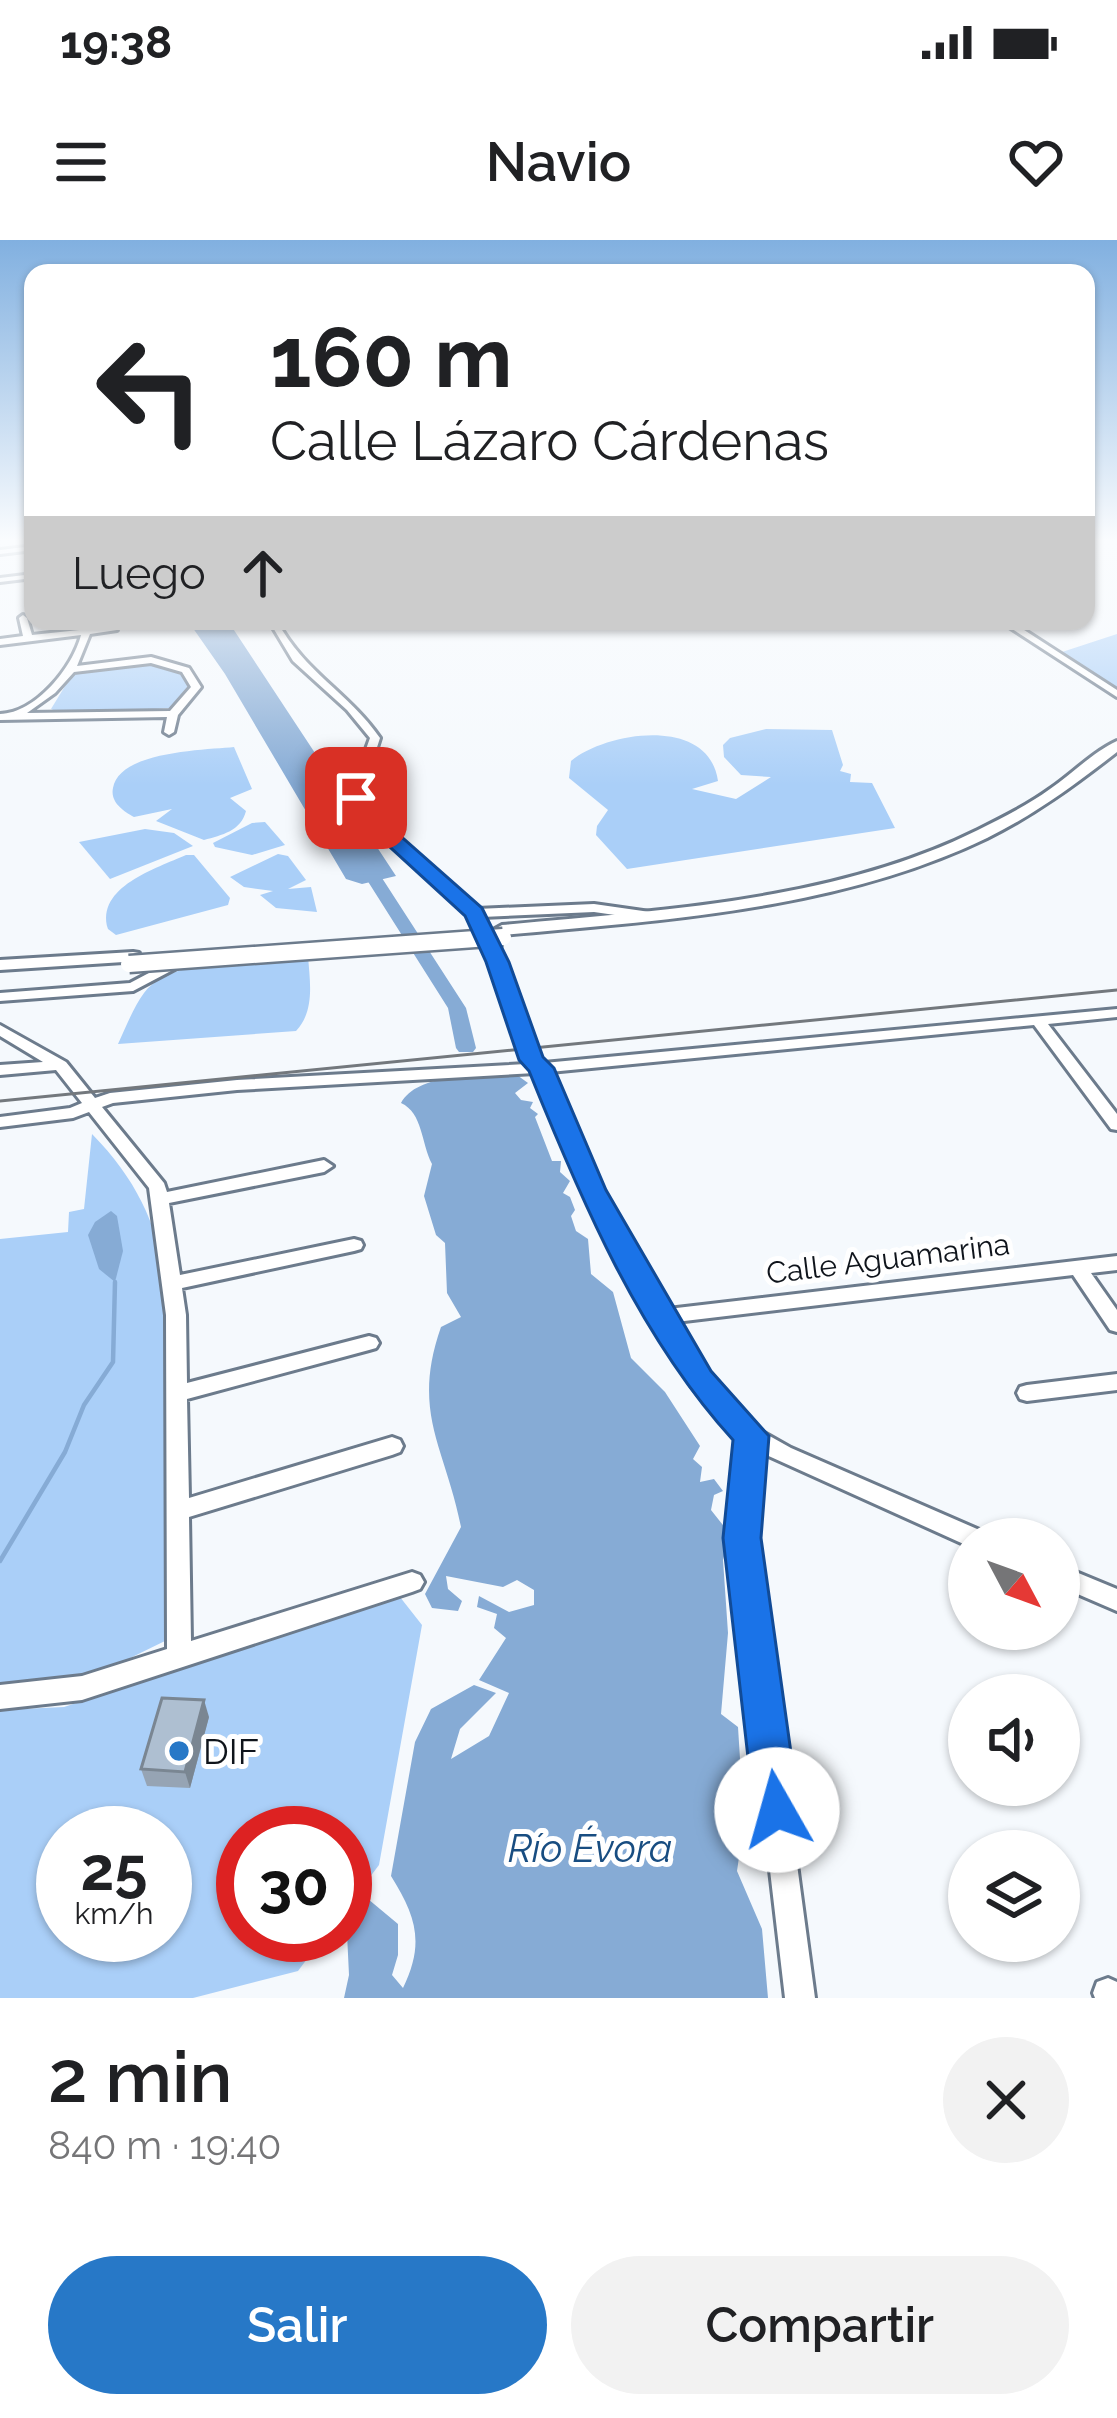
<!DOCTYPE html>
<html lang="es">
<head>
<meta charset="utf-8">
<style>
  :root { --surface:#fff; --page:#f2f2f2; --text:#202124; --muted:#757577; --accent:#2778c7 }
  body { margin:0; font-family:Raleway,sans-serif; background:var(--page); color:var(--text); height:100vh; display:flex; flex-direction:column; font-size:45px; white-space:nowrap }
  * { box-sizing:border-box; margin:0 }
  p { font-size:39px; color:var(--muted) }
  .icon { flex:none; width:66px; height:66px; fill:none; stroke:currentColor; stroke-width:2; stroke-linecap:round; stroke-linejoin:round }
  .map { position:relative; height:1758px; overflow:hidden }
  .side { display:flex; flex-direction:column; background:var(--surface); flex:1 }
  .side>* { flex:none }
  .top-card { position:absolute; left:24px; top:24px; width:1071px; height:366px; border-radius:24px; box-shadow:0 3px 9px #0004; background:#fff; color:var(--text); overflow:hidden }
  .needle { width:78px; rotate:131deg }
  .tools { position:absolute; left:948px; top:1278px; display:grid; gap:24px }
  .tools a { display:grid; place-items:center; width:132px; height:132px; border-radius:50%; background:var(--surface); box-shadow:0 3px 9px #0004; font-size:60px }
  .speed { position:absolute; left:36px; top:1566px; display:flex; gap:24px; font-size:60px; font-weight:700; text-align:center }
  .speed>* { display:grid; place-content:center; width:156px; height:156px; border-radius:50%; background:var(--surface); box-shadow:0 3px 9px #0004; line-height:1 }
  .speed small { font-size:30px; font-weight:400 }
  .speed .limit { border:18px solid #d22; background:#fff; color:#111 }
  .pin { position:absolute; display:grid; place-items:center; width:102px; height:102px; color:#fff; margin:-51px; border-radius:24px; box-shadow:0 6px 18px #0006 }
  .me { position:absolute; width:132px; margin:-66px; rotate:353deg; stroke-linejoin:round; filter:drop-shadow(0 0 9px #0008) }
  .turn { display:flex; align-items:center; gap:42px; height:252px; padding:0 48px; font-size:54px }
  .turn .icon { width:156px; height:156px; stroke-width:2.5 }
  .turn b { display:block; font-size:84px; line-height:102px }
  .then { display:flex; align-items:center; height:114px; padding:0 48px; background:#0003; gap:24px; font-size:45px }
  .round { display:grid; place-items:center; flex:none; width:126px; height:126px; border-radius:63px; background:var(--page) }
  .overview { display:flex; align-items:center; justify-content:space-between; height:204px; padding:0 48px }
  h1 { font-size:72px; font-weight:600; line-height:90px }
  .action { display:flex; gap:24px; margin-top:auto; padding:24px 48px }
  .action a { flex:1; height:138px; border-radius:72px; background:var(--accent); color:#fff; font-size:48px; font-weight:600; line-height:138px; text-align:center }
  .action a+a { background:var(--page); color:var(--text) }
  .status { display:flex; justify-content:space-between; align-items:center; height:84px; padding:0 60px; background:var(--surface); direction:ltr }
  .status svg { height:33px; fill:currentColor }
  header { display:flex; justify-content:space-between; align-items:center; height:156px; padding:0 48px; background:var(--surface); font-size:54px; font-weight:600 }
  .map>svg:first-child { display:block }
  .green { fill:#aacff8; fill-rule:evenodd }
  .water { fill:#86abd5 }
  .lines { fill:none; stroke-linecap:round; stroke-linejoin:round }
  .stream { stroke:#86abd5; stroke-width:4.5 }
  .river { fill:#86abd5; fill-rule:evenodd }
  .minor-casing { stroke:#6c7b8c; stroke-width:6 }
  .major-casing { stroke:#6c7b8c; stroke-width:6 }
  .minor { fill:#fff; fill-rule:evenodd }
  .major { fill:#fff; fill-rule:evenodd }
  .rail { stroke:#73787d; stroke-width:3 }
  .major-bridge-casing { stroke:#6c7b8c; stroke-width:21; stroke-linecap:butt }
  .major-bridge { stroke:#fff; stroke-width:16 }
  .wall { fill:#96a4b4 }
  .shaded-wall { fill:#7a8692 }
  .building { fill:#aebfd1; stroke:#7a8692; stroke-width:3 }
  .route { fill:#1a73e8; stroke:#114b97; stroke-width:3 }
  .poi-dot { fill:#2778c7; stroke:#fff; stroke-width:4.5 }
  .labels { text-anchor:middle; stroke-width:10; stroke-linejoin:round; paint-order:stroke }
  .street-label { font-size:30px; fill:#0f141b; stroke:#fff }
  .near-poi-label { font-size:36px; fill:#0f141b; stroke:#fff; text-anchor:start }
  .near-water-label { font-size:39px; font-style:italic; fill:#184d81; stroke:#fff }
</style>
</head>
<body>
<div class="status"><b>19:38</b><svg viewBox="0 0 49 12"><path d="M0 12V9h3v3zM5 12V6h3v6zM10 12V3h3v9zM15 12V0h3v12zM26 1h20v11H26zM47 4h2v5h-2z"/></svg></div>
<header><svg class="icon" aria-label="menu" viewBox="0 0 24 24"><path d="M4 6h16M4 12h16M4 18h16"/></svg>Navio<svg class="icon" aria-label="heart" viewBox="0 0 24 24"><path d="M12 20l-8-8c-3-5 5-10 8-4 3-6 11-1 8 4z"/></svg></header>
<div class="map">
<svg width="1117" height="1758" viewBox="0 0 1117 1758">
  <rect width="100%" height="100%" fill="#f5f9fd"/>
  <g class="green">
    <path d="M1117,394v55l-58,-36z"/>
    <path d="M130,423c23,1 45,1 62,18l-21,27 -106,7 -14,-6 22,-36z"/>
    <path d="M766,489l66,1 11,35 -3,6 11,3 -1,8 22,1 23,45 -268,41 -31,-34 1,-9 11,-16 -39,-32 2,-17c37,-30 138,-45 147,20l-26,8 44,10 35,-22 -30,-2 -17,-18 -1,-12 7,-7z"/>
    <path d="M234,507l18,42 -22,9 16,13c-5,20 -24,24 -42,29l-48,-19 16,-12 -38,8c-11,-6 -24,-15 -21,-29 6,-37 92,-38 121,-41z"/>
    <path d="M265,582l20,23 -33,10 -37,-8 -2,-4 39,-20z"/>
    <path d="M145,589l29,4 19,13 -83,33 -31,-37z"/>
    <path d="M278,614l10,2 18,24 -18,9 23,-2 6,25 -41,-4 -16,-13 13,-4 -29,-4 -14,-10z"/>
    <path d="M186,615h8l36,43 -2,7 -112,30 -8,-6c-13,-42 49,-61 78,-74z"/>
    <path d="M308,716c2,26 7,55 -12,75l-178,13c8,-17 15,-36 26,-51 26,-37 121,-33 164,-37z"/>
    <path d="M92,894c90,91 78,183 78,301 -1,68 -1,136 -1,204l-100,49 -69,-3v-446l68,-7 1,-20 15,-3z"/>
    <path d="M400,1357l22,28 -43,240 -34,45v-77h-102v102h82l-27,36 -105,27h-193v-288l64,-3zM63,1593h102v102h-102z"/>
  </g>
  <g class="water">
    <path d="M188,381h40l168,255 -34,8 -16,-5 -121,-205z"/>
    <path d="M517,835l11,8 -13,10 6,7 12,2 -3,6 8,6 -3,3 17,44h9l-1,11 10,9 -7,12 7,4 5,13 -4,6 5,15 12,8 3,35 22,18 18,66 34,34 35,54 -7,13 9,8 -2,15 14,-3 9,12 -9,4 -3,15 19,24 -7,26 5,73 -7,81 17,13 6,96 -7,48 25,58 6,69h-424l5,-23 -3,-62 22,-14 30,25v31l-6,20 11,13c22,-45 13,-72 -12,-112l24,-134 16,-33 43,-24 22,8 -36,36 -9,30 38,-23 20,-43 -30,-13 27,-42 -12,-10 3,-14 -20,-7 2,-11 30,16 25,-7v-15l-17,-10 -14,7 -57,-11 2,13 14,12 -4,10 -26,-3 -7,-14 36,-67c-16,-81 -50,-114 -20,-200l20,-10 -14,-24 -2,-50 -9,-8 -12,-39 8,-32c-11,-21 -9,-51 -31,-61 18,-32 82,-26 116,-28z"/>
    <path d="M111,971l6,5 6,35 -8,31 -16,-13 -11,-34 7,-13z"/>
  </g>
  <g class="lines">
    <path class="stream" d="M0,1321l65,-109 19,-47 29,-43 2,-80"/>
    <path class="river" d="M363,616l8,5 95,147 10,40 -3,4h-14l-3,-4 -8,-40 -93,-147z"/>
    <g class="minor-casing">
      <g id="minor">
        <path d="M33,306v4l-33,4v-4z"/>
        <path d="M33,334v4l-33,4v-4z"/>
        <path d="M23,375l4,3 5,17 85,-9v4l-27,4 -13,32 74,-9 38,11 12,19 -23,28 -4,17 -5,3 -5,-3 3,-15 -167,3v-6c36,-1 73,-47 81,-79l-81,10v-6l23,-3 -4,-18zM151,423l31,9 9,15 -21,24 -143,2 28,-20 19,-21z"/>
        <path d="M163,381h8v2l-4,3z"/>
        <path d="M269,381h8c27,51 71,71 103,117l-17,53 5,19 109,99 117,-5 56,8 7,4 -7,4 -56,-8 -112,5 23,45 34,97 5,4 573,-54v8l-69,7 69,90v16l-6,-1 -77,-104 -484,47 50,117 68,120 449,-53v14l-26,3 26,37v22l-7,-2 -37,-55 -397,47 30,53 22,28 31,27 32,18 193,84 4,7h-19l-1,7 -208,-94 -7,86 62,460h-30l-54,-460 9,-99 -26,-24 -22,-28 -110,-198 -47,-116 -298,17 -124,13 -11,4 62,76 3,9 157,-32 9,6 -9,6 -155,31 11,72 174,-36 7,2 2,4 -2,4 -7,2 -172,37 4,27 1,68 182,-47 7,2 3,5 -3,5 -7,2 -182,49 2,99 203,-61 8,3 3,6 -3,6 -8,3 -203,62 2,124 221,-69 8,3 4,7 -4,7 -8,3 -330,108 -82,9v-24l82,-9 85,-27 -1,-334 -17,-127 -60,-76 -16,6 -73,9v-10l70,-9 12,-5 -26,-33 -56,5v-10l43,-3 -43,-26v-11l66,37 29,36 15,-5 127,-13 289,-16 -35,-102 -23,-47 -112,-104 -5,-20 19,-53 -23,-28 -54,-49z"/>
        <path d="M1000,381h10l107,69v7z"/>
        <path d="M181,716l7,4 -2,3 -53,28 -133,10v-8l130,-10z"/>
        <path d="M1117,1134v16l-90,11 -7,-2 -3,-6 3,-6 7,-2z"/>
        <path d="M1059,1325l58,24v22l-58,-25z"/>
        <path d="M1108,1738l9,4v16h-22l-2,-5 4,-11z"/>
      </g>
    </g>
    <g class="major-casing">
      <g id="major">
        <path d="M1117,501v11c-41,32 -83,63 -130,86 -149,72 -323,82 -485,97l-9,-5 9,-5c158,-15 331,-23 476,-95 24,-12 50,-25 72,-41 22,-15 43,-37 67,-48z"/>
        <path d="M133,712l6,1v8l-139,9v-10z"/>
      </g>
    </g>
    <use href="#minor" class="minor"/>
    <use href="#major" class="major"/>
    <path class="rail" d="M0,861l1117,-111"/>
    <g class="major-bridge-casing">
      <path id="major-bridge" d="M129,724l374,-27"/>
    </g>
    <use href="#major-bridge" class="major-bridge"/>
  </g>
  <path class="wall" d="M209,1477l-19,71 -43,-2 -6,-17z"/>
  <path class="shaded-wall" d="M204,1460l5,17 -19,71 -5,-16z"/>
  <path class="building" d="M162,1458l42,2 -19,72 -44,-3z"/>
  <linearGradient id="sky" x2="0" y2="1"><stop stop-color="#81b0e0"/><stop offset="0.55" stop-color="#fafcfe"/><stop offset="1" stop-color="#fafcfe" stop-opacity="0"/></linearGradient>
  <rect width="1117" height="545" fill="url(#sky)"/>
  <path class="route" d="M350,554h13l7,15 112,99 27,54 34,95 11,11 52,122 105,181 58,65 -8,102 38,272 -6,16 -16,7 -16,-7 -7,-16 -31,-272 10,-98c-94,-103 -152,-240 -204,-369l-10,-11 -33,-98 -21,-46 -110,-101 -8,-17z"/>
  <circle class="poi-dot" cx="179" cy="1511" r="12"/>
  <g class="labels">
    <g class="street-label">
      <text transform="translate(888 1019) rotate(-7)" y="10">Calle Aguamarina</text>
    </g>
    <g class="near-poi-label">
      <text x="203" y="1524">DIF</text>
    </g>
    <g class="near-water-label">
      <text x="590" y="1622">Río Évora</text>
    </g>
  </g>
</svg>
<div class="tools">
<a><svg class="needle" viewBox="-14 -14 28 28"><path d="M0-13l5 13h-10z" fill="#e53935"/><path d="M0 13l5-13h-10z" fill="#757577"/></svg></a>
<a><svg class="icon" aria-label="sound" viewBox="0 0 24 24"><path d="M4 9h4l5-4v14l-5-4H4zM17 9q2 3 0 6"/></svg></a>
<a><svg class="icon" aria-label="layers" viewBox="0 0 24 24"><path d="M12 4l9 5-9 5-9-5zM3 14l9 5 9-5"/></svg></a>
</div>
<div class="speed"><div>25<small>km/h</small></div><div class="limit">30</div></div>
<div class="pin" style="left:356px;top:558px;background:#d93025"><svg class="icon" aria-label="arrive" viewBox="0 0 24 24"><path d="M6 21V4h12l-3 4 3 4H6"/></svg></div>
<svg class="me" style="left:777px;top:1570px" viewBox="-20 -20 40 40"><circle r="19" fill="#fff"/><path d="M0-13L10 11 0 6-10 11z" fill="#1a73e8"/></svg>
<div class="top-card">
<div class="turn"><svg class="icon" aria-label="left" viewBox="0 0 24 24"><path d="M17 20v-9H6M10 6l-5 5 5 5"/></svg><div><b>160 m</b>Calle Lázaro Cárdenas</div></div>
<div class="then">Luego<svg class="icon" aria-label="ahead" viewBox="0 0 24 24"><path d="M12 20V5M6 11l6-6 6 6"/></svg></div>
</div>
</div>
<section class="side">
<div class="overview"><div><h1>2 min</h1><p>840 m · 19:40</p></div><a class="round"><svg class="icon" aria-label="close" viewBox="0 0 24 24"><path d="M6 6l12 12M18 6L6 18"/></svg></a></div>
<div class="action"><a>Salir</a><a>Compartir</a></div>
</section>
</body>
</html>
